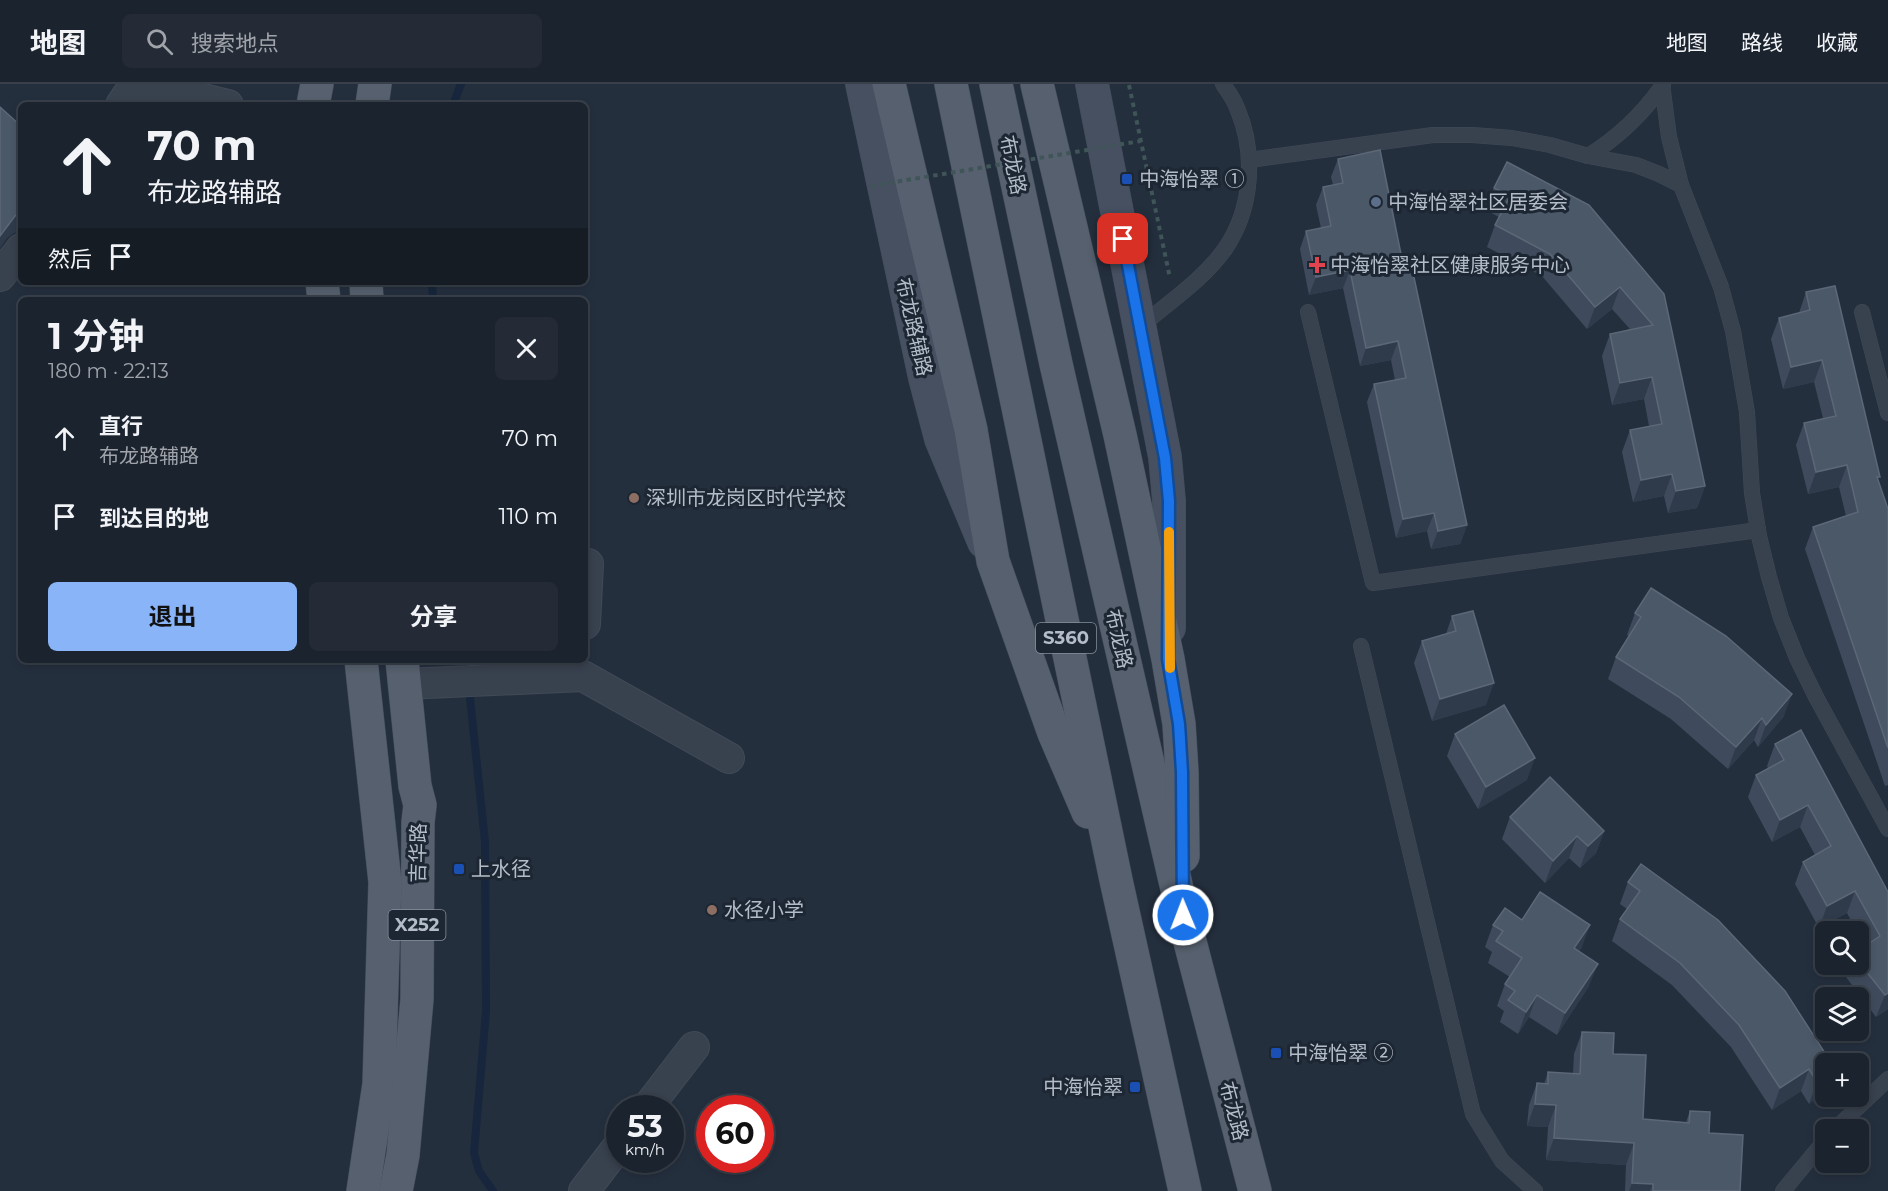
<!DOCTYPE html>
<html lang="zh">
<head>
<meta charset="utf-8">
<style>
  :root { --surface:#1b232e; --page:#242b36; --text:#f1f3f6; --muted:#a0a4aa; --line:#39404a; --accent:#8ab4f8 }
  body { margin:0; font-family:Montserrat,"Noto Sans SC",sans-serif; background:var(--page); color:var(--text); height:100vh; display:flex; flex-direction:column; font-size:22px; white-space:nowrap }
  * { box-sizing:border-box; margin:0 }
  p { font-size:20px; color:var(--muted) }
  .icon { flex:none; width:33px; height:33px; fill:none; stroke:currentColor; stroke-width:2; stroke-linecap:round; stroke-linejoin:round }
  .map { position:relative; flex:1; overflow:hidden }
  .sheet { position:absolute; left:18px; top:213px; width:570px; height:366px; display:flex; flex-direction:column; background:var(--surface); border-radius:9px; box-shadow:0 3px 9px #0003,0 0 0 2px var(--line) }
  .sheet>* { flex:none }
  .top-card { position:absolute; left:18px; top:18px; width:570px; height:183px; border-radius:9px; box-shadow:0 3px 9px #0003,0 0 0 2px var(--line); background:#1b232e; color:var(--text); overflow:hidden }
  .controls { position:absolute; left:1815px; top:837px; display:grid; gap:12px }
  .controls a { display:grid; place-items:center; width:54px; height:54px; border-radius:9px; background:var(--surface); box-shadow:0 3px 9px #0003,0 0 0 2px var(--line); font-size:30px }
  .speed { position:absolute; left:606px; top:1011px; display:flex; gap:12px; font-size:30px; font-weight:700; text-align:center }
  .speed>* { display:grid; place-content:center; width:78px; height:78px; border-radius:50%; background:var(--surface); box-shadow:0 3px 9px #0003,0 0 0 2px var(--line); line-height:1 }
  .speed small { font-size:15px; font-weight:400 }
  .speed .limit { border:9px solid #d22; background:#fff; color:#111 }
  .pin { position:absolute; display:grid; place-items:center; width:51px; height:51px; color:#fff; margin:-26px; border-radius:12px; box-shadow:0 3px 9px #0006 }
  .me { position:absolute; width:66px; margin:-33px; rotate:359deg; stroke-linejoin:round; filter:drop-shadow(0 0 4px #0008) }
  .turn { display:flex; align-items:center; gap:21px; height:126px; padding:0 30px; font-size:27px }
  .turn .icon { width:78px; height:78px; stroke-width:2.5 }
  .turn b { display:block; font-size:42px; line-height:51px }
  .then { display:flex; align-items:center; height:57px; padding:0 30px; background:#0003; gap:12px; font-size:22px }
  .round { display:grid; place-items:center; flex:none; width:63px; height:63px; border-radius:9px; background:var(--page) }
  .headline { display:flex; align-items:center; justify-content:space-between; height:102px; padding:0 30px }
  h1 { font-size:36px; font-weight:700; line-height:45px }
  .cta { display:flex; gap:12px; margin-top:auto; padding:12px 30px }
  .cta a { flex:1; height:69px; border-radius:9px; background:var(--accent); color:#111; font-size:24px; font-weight:700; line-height:69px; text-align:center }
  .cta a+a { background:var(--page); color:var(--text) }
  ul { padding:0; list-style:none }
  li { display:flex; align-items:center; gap:18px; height:78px; padding:0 30px }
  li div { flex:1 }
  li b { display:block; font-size:22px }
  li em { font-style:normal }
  header { display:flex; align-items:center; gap:36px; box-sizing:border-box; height:84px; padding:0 30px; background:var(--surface); border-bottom:2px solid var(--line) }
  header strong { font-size:28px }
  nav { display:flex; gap:33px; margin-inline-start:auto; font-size:21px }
  .search { width:420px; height:54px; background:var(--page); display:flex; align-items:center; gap:15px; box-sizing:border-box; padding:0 21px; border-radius:9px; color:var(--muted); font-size:22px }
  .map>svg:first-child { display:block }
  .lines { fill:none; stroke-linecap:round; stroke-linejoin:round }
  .stream { stroke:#17263c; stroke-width:8 }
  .lane-casing { stroke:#414a57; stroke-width:16 }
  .street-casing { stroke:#414a57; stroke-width:32 }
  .secondary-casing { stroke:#414a57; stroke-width:34 }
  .primary-casing { stroke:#414a57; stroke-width:34 }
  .path { stroke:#3f5557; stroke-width:4; stroke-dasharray:4.5 4.5; stroke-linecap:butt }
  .lane { stroke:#38414e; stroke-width:15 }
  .street { stroke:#38414e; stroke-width:30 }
  .secondary { stroke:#465061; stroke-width:33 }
  .primary { stroke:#56606e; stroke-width:33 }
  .path-bridge { stroke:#3f5557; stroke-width:4; stroke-dasharray:4.5 4.5; stroke-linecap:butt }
  .wall { fill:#3f4b5c }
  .shaded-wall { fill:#2f3b4b }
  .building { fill:#4b5868; stroke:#5c6777; stroke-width:1.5 }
  .route-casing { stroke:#114b97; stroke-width:15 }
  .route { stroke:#1a73e8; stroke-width:10 }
  .slow { stroke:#f59e0b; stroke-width:10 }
  .transit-dot { fill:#1a4fb4; stroke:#1d2633; stroke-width:2 }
  .service-dot { fill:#5c6f8a; stroke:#1d2633; stroke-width:2 }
  .health-dot { fill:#e0444e; stroke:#1d2633; stroke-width:2 }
  .education-dot { fill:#8d6e63; stroke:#1d2633; stroke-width:2 }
  .labels { text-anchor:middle; stroke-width:6; stroke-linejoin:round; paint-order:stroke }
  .shield { fill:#1d2633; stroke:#878f9c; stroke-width:1.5 }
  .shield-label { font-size:18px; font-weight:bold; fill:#b4bcc9 }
  .street-label { font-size:20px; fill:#b4bcc9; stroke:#1d2633 }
  .poi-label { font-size:20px; fill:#b4bcc9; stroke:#1d2633; text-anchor:start }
</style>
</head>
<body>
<header>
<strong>地图</strong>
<div class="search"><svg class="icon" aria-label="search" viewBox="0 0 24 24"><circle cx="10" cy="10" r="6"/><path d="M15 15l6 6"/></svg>搜索地点</div>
<nav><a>地图</a><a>路线</a><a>收藏</a></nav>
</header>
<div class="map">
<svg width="1888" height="1107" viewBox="0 0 1888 1107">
  <rect width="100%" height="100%" fill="#242f3e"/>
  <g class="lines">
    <g class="stream">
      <path d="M453,21l8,-21"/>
      <path d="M432,198l1,18"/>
      <path d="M466,576l1,16"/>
      <path d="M469,604l16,154 1,169 -12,142 5,18 14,20"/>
    </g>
    <g class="lane-casing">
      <g id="lane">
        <path d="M1662,0l7,53 12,48 40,102 12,44 14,81 5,81 7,43 10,41 12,41 16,40 19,39 72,132"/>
        <path d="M1588,72c31,-19 54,-41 75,-71"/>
        <path d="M1249,76l184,-25h39l40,3 38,7 38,11 48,9 23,9 22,11"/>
        <path d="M1308,228l65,271 385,-53"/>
        <path d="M1862,228l26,101"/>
        <path d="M1140,243c28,-24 63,-47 85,-78 28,-41 31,-97 12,-141 -3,-9 -9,-16 -14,-24"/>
        <path d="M1361,562l112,468 29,47 33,30"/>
        <path d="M1834,1046l54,-51"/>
        <path d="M1783,1107l43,-52"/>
      </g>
    </g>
    <g class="street-casing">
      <g id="street">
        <path d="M141,0l87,21"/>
        <path d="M121,21l14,-21"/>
        <path d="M0,192l21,-27"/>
        <path d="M585,540l3,-60"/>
        <path d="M405,600l178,-8 146,82"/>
        <path d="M647,1024l47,-61"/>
        <path d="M584,1107l36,-47"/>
      </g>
    </g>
    <g class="secondary-casing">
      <g id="secondary">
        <path d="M862,0l63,294 16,61 43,103"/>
        <path d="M1092,0l73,373 4,44v127"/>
      </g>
    </g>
    <g class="primary-casing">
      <g id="primary">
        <path d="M889,0l82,346 22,131 61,172 34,79"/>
        <path d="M951,0l165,796 69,311"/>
        <path d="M996,0l60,280 127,551 72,276"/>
        <path d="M1037,0l83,351 48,224 11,65 3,48 1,84"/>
        <path d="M313,21l4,-21"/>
        <path d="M372,21l3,-21"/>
        <path d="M322,198l2,18"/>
        <path d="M366,198l1,18"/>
        <path d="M361,576l24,222 -6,202 -16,107"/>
        <path d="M396,1107l7,-36 14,-156 1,-177 2,-17 -5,-19 -13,-126"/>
      </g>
    </g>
    <path class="path" d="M1129,1l41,193"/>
    <use href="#lane" class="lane"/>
    <use href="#street" class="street"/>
    <use href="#secondary" class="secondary"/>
    <use href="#primary" class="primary"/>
    <path class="path-bridge" d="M871,102l270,-45"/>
  </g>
  <g class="wall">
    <path d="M1338,75l66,110 63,256 -7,19 -29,5 -4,-18 -31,7 -29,-136 7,-18 21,-4 -4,-20 -31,6 -17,-78 -34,7 -9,-46 6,-18 15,-3 -5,-23 7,-18 10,-2 -2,-8z"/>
    <path d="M1507,78l157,132 41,192 -8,22 -29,5 -4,-17 -31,6 -11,-50 8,-22 19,-4 -5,-27 -32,6 -10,-49 8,-22 20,-5 -18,-20 -25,20 -45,-53 -55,-29 8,-22 4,-8 -13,-7 8,-22z"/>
    <path d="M1806,208l72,189 10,28v276l-3,1 -80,-237 8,-22 33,-11 -7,-29 -31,7 -12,-49 8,-22 19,-5 -9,-36 -31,7 -12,-50 8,-21 20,-5z"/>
    <path d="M1635,529l149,103 -26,31 -4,-7 -26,29 -57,-50 -63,-40 8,-22 13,-21 -2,-1z"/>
    <path d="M1452,532l34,89 -54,16 -18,-58 8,-22 24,-7z"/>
    <path d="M1455,650l72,46 -49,29 -31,-53z"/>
    <path d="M1775,660l113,148v117l-12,8 -30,-40 4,-13h8v-13l8,-5 -8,-12v-2h-1l-10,-19 -28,15 -24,-44 8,-22 12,-7 -15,-28 -28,15 -24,-45 8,-22 12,-7 -1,-2z"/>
    <path d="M1510,733l94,14 -8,22 -16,15 -11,-10 -24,25 -43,-44z"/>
    <path d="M1641,780l191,200 -23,40 -8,-13 -29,19 -41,-63 -59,-62 -60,-44 8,-22 7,-10 -7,-5 8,-22z"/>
    <path d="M1522,836l60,27 -3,4 10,35 -32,49 -28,-18 -11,17 -18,-12 4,-11 -7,-5 8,-22 5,-7 -22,-14 4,-11 -7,-5 8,-22z"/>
    <path d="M1582,948l31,22 30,65 43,3 4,-11 19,22 31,58h-115l1,-26 -80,-5 2,-33 -21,-1 2,-21 8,-22 7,1 4,-12 25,2 1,-20z"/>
  </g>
  <g class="shaded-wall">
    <path d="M21,128v20l-7,1 -7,5 -7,10v-12l15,-20z"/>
    <path d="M1350,186l-7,18 -34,7 7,-18z"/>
    <path d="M1620,203l-8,22 -25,20 8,-22z"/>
    <path d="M1398,257l-7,19 -31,6 6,-18z"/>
    <path d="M1822,276l-8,22 -31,7 8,-22z"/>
    <path d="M1652,293l-8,22 -32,6 8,-22z"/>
    <path d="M1847,381l-8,22 -31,7 8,-22z"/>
    <path d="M1672,390l-8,22 -31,6 8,-22z"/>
    <path d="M1705,402l-8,22 -29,5 8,-22z"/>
    <path d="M1434,429l-7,18 -31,7 7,-19z"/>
    <path d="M1467,441l-7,19 -29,5 7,-18z"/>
    <path d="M1494,599l-8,22 -54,16 8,-22z"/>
    <path d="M1792,610l-8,22 -26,31 8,-22z"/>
    <path d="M1762,634l-8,22 -26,29 8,-22z"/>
    <path d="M1535,674l-8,22 -49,29 8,-22z"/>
    <path d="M1808,721l-8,22 -28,15 8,-22z"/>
    <path d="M1604,747l-8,22 -16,15 8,-22z"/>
    <path d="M1577,752l-8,22 -24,25 8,-22z"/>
    <path d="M1855,807l-8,22 -28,15 8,-22z"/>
    <path d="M1590,841l-8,22 -16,23 8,-22z"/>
    <path d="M1598,880l-9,22 -32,49 8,-22z"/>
    <path d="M1888,909v16l-12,8 9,-22z"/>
    <path d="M1537,911l-8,22 -11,17 8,-22z"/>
    <path d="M1809,985l-8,22 -29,19 8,-22z"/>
    <path d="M1826,992v17l-17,11 8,-22z"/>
    <path d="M1535,1020l21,1 -8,22 -21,-1z"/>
    <path d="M1554,1054l80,5 -8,22 -80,-5z"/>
    <path d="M1632,1099l21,1 -3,7h-21z"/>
  </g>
  <g class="building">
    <path d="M0,23l21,19v86l-6,4 -15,20z"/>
    <path d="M1380,66l24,119 8,-1 55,257 -29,6 -4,-18 -31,6 -29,-135 32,-6 -8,-37 -32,7 -16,-78 -34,7 -10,-46 25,-5 -8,-39 20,-4 -5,-24z"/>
    <path d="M1507,78l82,43 75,89 41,192 -29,5 -4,-17 -31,6 -11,-50 32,-6 -10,-47 -32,6 -10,-49 43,-9 -33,-38 -25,20 -45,-53 -55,-29 15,-29 -16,-8z"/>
    <path d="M1835,202l45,191h-3l11,32v239l-75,-221 45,-15 -11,-47 -31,7 -12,-49 32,-7 -14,-56 -31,7 -12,-49 31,-8 -4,-18z"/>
    <path d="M1651,504l75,48 66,58 -26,31 -4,-7 -26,29 -57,-50 -63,-40 25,-40 -6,-4z"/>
    <path d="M1473,527l21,72 -54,16 -18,-58 34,-10 -4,-15z"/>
    <path d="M1504,621l31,53 -49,29 -31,-53z"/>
    <path d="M1801,646l87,162v101l-3,2 -27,-34v-10l22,-15 -25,-45 -28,15 -24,-44 28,-16 -23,-41 -28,15 -24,-45 28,-15 -9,-16z"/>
    <path d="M1550,693l54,54 -16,15 -11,-10 -24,25 -43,-44z"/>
    <path d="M1641,780l77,56 67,71 47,73h-6v12l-9,6 -8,-13 -29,19 -41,-63 -59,-62 -60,-44 20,-28 -12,-9z"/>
    <path d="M1540,808l50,33 -16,23 24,16 -33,49 -28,-18 -11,17 -18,-12 7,-9 -10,-7 17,-26 -26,-17 7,-10 -10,-6 12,-17 17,12z"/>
    <path d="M1582,948l32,1 -1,21 33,1 -3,64 46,4 1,-12 20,1 -1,21 34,2 -3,56h-87v-7l-21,-1 2,-40 -80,-5 2,-33 -21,-1 2,-21 11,1v-12l32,2z"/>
  </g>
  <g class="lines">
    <g class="route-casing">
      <path id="route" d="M1123,155l42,219 4,43 -1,158 11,65 3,48 1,143"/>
    </g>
    <use href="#route" class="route"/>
    <path class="slow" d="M1169,448l1,136"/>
  </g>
  <g class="transit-dot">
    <rect x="1121" y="89" width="12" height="12" rx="3"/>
    <rect x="453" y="779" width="12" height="12" rx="3"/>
    <rect x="1270" y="963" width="12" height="12" rx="3"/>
    <rect x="1129" y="997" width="12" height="12" rx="3"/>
  </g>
  <circle class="service-dot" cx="1376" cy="118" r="6"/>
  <path class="health-dot" d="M1314 172h6v6h6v6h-6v6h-6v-6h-6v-6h6z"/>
  <g class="education-dot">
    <circle cx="634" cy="414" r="6"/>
    <circle cx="712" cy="826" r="6"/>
  </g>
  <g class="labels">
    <g class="shield">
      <rect x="1036" y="539" width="60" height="30" rx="4.5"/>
      <rect x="388.5" y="826" width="57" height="30" rx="4.5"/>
    </g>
    <g class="shield-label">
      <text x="1066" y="560">S360</text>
      <text x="417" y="847">X252</text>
    </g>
    <g class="street-label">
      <text transform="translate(1013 81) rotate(78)" y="7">布龙路</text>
      <text transform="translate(914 243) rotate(77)" y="7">布龙路辅路</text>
      <text transform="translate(1119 555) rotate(77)" y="7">布龙路</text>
      <text transform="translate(418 769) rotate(-89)" y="7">吉华路</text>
      <text transform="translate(1234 1027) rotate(75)" y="7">布龙路</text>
    </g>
    <g class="poi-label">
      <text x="1139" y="102">中海怡翠 ①</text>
      <text x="1388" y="125">中海怡翠社区居委会</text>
      <text x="1330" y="188">中海怡翠社区健康服务中心</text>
      <text x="646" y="421">深圳市龙岗区时代学校</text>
      <text x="471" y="792">上水径</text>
      <text x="724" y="833">水径小学</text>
      <text x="1288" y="976">中海怡翠 ②</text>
      <text x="1123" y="1010" text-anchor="end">中海怡翠</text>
    </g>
  </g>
</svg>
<div class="controls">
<a><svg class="icon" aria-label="search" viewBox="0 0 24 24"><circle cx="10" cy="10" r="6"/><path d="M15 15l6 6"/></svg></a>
<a><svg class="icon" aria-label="layers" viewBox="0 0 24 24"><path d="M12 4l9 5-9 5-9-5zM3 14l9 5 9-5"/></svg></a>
<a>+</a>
<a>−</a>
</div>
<div class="speed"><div>53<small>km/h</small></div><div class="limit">60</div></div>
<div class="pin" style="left:1123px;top:155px;background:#d93025"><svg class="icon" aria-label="arrive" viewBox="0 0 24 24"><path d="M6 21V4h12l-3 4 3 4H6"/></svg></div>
<svg class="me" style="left:1183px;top:831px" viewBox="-20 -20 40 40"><circle r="17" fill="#1a73e8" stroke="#fff" stroke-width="3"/><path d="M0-11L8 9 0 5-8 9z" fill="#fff"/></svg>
<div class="top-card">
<div class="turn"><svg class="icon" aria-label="ahead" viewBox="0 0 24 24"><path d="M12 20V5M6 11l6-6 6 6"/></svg><div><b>70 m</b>布龙路辅路</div></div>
<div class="then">然后<svg class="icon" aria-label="arrive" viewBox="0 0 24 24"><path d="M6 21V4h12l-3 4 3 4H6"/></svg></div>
</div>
<section class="sheet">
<div class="headline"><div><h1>1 分钟</h1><p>180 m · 22:13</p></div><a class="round"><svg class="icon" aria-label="close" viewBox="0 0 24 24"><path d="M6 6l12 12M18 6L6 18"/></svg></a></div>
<ul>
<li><svg class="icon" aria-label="ahead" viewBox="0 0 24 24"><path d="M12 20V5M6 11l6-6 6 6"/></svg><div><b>直行</b><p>布龙路辅路</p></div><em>70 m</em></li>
<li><svg class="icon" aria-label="arrive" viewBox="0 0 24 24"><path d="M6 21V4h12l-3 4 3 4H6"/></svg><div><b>到达目的地</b></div><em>110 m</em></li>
</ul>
<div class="cta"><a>退出</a><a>分享</a></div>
</section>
</div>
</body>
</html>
